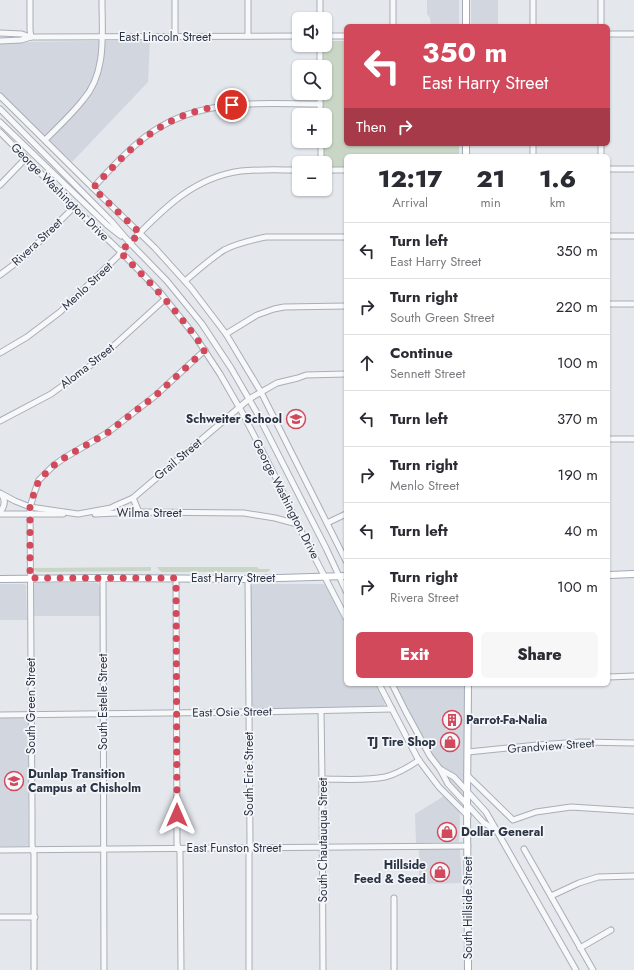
<!DOCTYPE html>
<html lang="en">
<head>
<meta charset="utf-8">
<style>
  :root { --surface:#fff; --page:#f7f7f7; --text:#2b2b33; --muted:#7c7c81; --line:#e1e1e2; --accent:#d1495b }
  body { margin:0; font-family:Jost,sans-serif; background:var(--page); color:var(--text); height:100vh; display:flex; flex-direction:column; font-size:15px; white-space:nowrap }
  * { box-sizing:border-box; margin:0 }
  p { font-size:13px; color:var(--muted) }
  .icon { flex:none; width:22px; height:22px; fill:none; stroke:currentColor; stroke-width:2; stroke-linecap:round; stroke-linejoin:round }
  .map { position:relative; flex:1; overflow:hidden }
  .details { position:absolute; left:344px; top:154px; width:266px; height:532px; display:flex; flex-direction:column; background:var(--surface); border-radius:6px; box-shadow:0 1px 3px #0004 }
  .details>* { flex:none }
  .hud { position:absolute; left:344px; top:24px; width:266px; height:122px; border-radius:6px; box-shadow:0 1px 3px #0004; background:#d1495b; color:#fff; overflow:hidden }
  .tools { position:absolute; left:292px; top:12px; display:grid; gap:8px }
  .tools a { display:grid; place-items:center; width:40px; height:40px; border-radius:6px; background:var(--surface); box-shadow:0 1px 3px #0004; font-size:20px }
  .pin { position:absolute; display:grid; place-items:center; width:34px; height:34px; color:#fff; margin:-17px; border:2px solid #fff; border-radius:50%; box-shadow:0 1px 4px #0007 }
  .me { position:absolute; width:44px; margin:-22px; rotate:0deg; stroke-linejoin:round; filter:drop-shadow(0 0 3px #0008) }
  .turn { display:flex; align-items:center; gap:14px; height:84px; padding:0 12px; font-size:18px }
  .turn .icon { width:52px; height:52px; stroke-width:2.5 }
  .turn b { display:block; font-size:28px; line-height:34px }
  .then { display:flex; align-items:center; height:38px; padding:0 12px; background:#0003; gap:8px; font-size:15px }
  .eta { display:flex; justify-content:space-evenly; align-items:center; height:68px; text-align:center }
  .eta b { font-size:24px; font-weight:800; line-height:28px }
  .action { display:flex; gap:8px; margin-top:auto; padding:8px 12px }
  .action a { flex:1; height:46px; border-radius:6px; background:var(--accent); color:#fff; font-size:16px; font-weight:800; line-height:46px; text-align:center }
  .action a+a { background:var(--page); color:var(--text) }
  ul { padding:0; list-style:none }
  li { display:flex; align-items:center; gap:12px; height:56px; padding:0 12px; border-top:1px solid var(--line) }
  li div { flex:1 }
  li b { display:block; font-size:15px }
  li em { font-style:normal }
  .map>svg:first-child { display:block }
  .built { fill:#d2d6de }
  .green { fill:#c9d6c5 }
  .lines { fill:none; stroke-linecap:round; stroke-linejoin:round }
  .minor-casing { stroke:#a9aeb7; stroke-width:7 }
  .major-casing { stroke:#a3abb8; stroke-width:8 }
  .minor { stroke:#f7f8fa; stroke-width:5 }
  .major { stroke:#fff; stroke-width:6 }
  .route { stroke:#d1495b; stroke-width:7; stroke-dasharray:0 12.6 }
  .labels { text-anchor:middle; stroke-width:3.5; stroke-linejoin:round; paint-order:stroke }
  .street-label { font-size:12px; fill:#2b3445; stroke:#f4f6f9 }
  .poi-label { font-size:12px; font-weight:bold; fill:#2b3445; stroke:#f4f6f9; text-anchor:end }
</style>
</head>
<body>
<div class="map">
<svg width="634" height="970" viewBox="0 0 634 970">
  <rect width="100%" height="100%" fill="#e4e7ec"/>
  <g class="built">
    <path d="M427,0h32v26h-28l-1,-8 -3,-4z"/>
    <rect x="471" y="0" width="27" height="26"/>
    <path d="M150,40l-2,42 -76,80 -72,-68v-50l30,-2z"/>
    <path d="M36,583h61l2,2 1,2v29h-67l-1,-30z"/>
    <path d="M0,584h24l2,1 1,35h-27z"/>
    <path d="M254,584h70l2,1 20,41v58h29l10,19 -1,4 -129,2 -2,-1 -2,-5v-116l1,-2z"/>
    <path d="M392,684h75v121l-19,-21z"/>
    <path d="M0,717h28v128l-2,1h-26z"/>
    <path d="M444,796l15,16 1,3 -1,26 -1,1 -42,1 -1,-29z"/>
    <path d="M419,849h39l2,1 2,33 -43,1z"/>
  </g>
  <g class="green">
    <path d="M325,41h21v103h113v12h-113v11h-21v-4h-2v-22h2v-26h-2v-22h2v-26h-2l1,-22h1z"/>
    <path d="M151,567v4h-3l-110,1 -5,-2v-2z"/>
    <path d="M157,567h100l2,2h11l-1,2 -2,1h-105l-2,-1z"/>
  </g>
  <g class="lines">
    <g class="minor-casing">
      <g id="minor">
        <path d="M30,0v30l1,7"/>
        <path d="M175,0v37"/>
        <path d="M248,0v36"/>
        <path d="M320,0v19"/>
        <path d="M393,0v26"/>
        <path d="M601,0v26"/>
        <path d="M533,26v-26"/>
        <path d="M0,33l22,1 8,3"/>
        <path d="M608,34h26"/>
        <path d="M325,36h21"/>
        <path d="M0,41l21,-1 10,-3 268,-1"/>
        <path d="M320,45v22"/>
        <path d="M320,93v22"/>
        <path d="M0,96l93,92 62,60 36,40 35,46 35,58 85,169"/>
        <path d="M0,109l112,113 18,21 37,38 35,43 29,44 26,45 69,135 20,43"/>
        <path d="M0,122l107,103 14,11"/>
        <path d="M0,132l74,75 47,45 38,39 36,45 25,38 23,40 32,62 25,53 46,89"/>
        <path d="M45,140c13,-13 27,-26 38,-40 24,-27 19,-67 19,-100"/>
        <path d="M321,141v22"/>
        <path d="M533,144v12"/>
        <path d="M601,144v12"/>
        <path d="M608,169h26"/>
        <path d="M325,170h21"/>
        <path d="M0,185l26,-27"/>
        <path d="M93,188c16,-18 33,-36 52,-51 53,-40 113,-33 175,-33"/>
        <path d="M608,236h26"/>
        <path d="M0,275l25,-19 49,-49"/>
        <path d="M185,281c13,-11 25,-22 39,-31 13,-7 28,-10 42,-13h80"/>
        <path d="M608,304h26"/>
        <path d="M226,334l31,-19 17,-6 10,-2 62,-1"/>
        <path d="M0,353l27,-16 33,-25 58,-56 3,-4c35,-35 67,-74 120,-81 19,-2 39,-1 58,-1"/>
        <path d="M0,421l51,-27 47,-34 67,-61"/>
        <path d="M608,439h26"/>
        <path d="M0,493l15,8 15,6 48,7 33,-6 6,-3 16,-7 116,-99 28,-16 21,-5 8,-3 40,-1"/>
        <path d="M133,498l6,14"/>
        <path d="M0,512c5,-6 6,-12 1,-18"/>
        <path d="M0,514h63"/>
        <path d="M95,514l44,-2 105,1 31,5 22,6"/>
        <path d="M327,523l19,-9"/>
        <path d="M103,578l1,392"/>
        <path d="M176,578l1,266 3,8 1,118"/>
        <path d="M248,579l2,264 -1,11v116"/>
        <path d="M608,677l26,-1"/>
        <path d="M379,684l39,75 21,28 29,29"/>
        <path d="M392,684l14,28 24,44 10,13 8,15 35,38 13,9"/>
        <path d="M321,711l1,68 1,191"/>
        <path d="M0,715l249,-3 143,-3"/>
        <path d="M468,752l69,-7 44,-3 53,1"/>
        <path d="M440,769l14,8 32,35 90,158"/>
        <path d="M467,775l46,45 23,-8 35,-5 63,4"/>
        <path d="M322,779c20,0 44,2 63,-2 12,-3 24,-10 34,-17"/>
        <path d="M524,849l69,121"/>
        <path d="M0,850l468,-4"/>
        <path d="M551,896l28,-13 19,-6 36,-1"/>
        <path d="M394,898v72"/>
        <path d="M0,917h35"/>
        <path d="M580,948l31,-18"/>
        <path d="M34,970v-116l-2,-9v-30l-2,-308 5,-16 4,-11 14,-14 11,-8 43,-25 48,-37 50,-46"/>
      </g>
    </g>
    <g class="major-casing">
      <g id="major">
        <path d="M466,0v26"/>
        <path d="M466,144v12"/>
        <path d="M608,575l26,-1"/>
        <path d="M0,579l103,-1 145,1 98,-3"/>
        <path d="M468,970l-1,-165 1,-121"/>
      </g>
    </g>
    <use href="#minor" class="minor"/>
    <use href="#major" class="major"/>
  </g>
  <g class="lines">
    <path class="route" d="M177,815l-1,-237h-146v-72l5,-16 4,-10 14,-14 11,-8 43,-25 48,-37 50,-46c-25,-36 -54,-67 -85,-98l20,-19 -47,-45c42,-45 73,-78 139,-83"/>
  </g>
  <defs>
    <g id="school-ring" transform="scale(1)"><circle r="9.5" fill="#f4f6f9" stroke="#d1495b" stroke-width="1.5"/><path d="M0-5L7-2L0 1L-7-2ZM-4 1L0 2.5L4 1V4Q0 6-4 4Z" fill="#d1495b"/></g>
    <g id="building-ring" transform="scale(1)"><circle r="9.5" fill="#f4f6f9" stroke="#d1495b" stroke-width="1.5"/><path d="M-4-6H4V6H1V3H-1V6H-4ZM-2.5-4.3h1.7v1.8h-1.7ZM.8-4.3h1.7v1.8H.8ZM-2.5-1h1.7V.8h-1.7ZM.8-1h1.7V.8H.8Z" fill="#d1495b"/></g>
    <g id="shop-ring" transform="scale(1)"><circle r="9.5" fill="#f4f6f9" stroke="#d1495b" stroke-width="1.5"/><path d="M-5-2.5h2.3a2.7 3.5 0 0 1 5.4 0H5L5.5 6h-11ZM-1.5-2.5h3a1.5 2.3 0 0 0-3 0Z" fill="#d1495b"/></g>
  </defs>
  <g fill-rule="evenodd">
    <use href="#school-ring" x="296" y="419"/>
    <use href="#building-ring" x="452" y="720"/>
    <use href="#shop-ring" x="450" y="742"/>
    <use href="#school-ring" x="14" y="781"/>
    <use href="#shop-ring" x="447" y="832"/>
    <use href="#shop-ring" x="440" y="872"/>
  </g>
  <g class="labels">
    <g class="street-label">
      <text x="165" y="41">East Lincoln Street</text>
      <text transform="translate(60 192) rotate(45)" y="4">George Washington Drive</text>
      <text transform="translate(37 242) rotate(-43)" y="4">Rivera Street</text>
      <text transform="translate(87 286) rotate(-43)" y="4">Menlo Street</text>
      <text transform="translate(87 366) rotate(-38)" y="4">Aloma Street</text>
      <text transform="translate(178 459) rotate(-40)" y="4">Grail Street</text>
      <text transform="translate(286 499) rotate(63)" y="4">George Washington Drive</text>
      <text x="149" y="517">Wilma Street</text>
      <text x="233" y="582">East Harry Street</text>
      <text transform="translate(103 702) rotate(-90)" y="4">South Estelle Street</text>
      <text transform="translate(31 706) rotate(-90)" y="4">South Green Street</text>
      <text transform="translate(232 712) rotate(-1)" y="4">East Osie Street</text>
      <text transform="translate(551 746) rotate(-4)" y="4">Grandview Street</text>
      <text transform="translate(249 774) rotate(-90)" y="4">South Erie Street</text>
      <text transform="translate(323 840) rotate(-90)" y="4">South Chautauqua Street</text>
      <text x="234" y="852">East Funston Street</text>
      <text transform="translate(468 908) rotate(-90)" y="4">South Hillside Street</text>
    </g>
    <g class="poi-label">
      <text x="282" y="423">Schweiter School</text>
      <text x="466" y="724" text-anchor="start">Parrot-Fa-Nalia</text>
      <text x="436" y="746">TJ Tire Shop</text>
      <text x="28" y="778" text-anchor="start">Dunlap Transition<tspan x="28" dy="14">Campus at Chisholm</tspan></text>
      <text x="461" y="836" text-anchor="start">Dollar General</text>
      <text x="426" y="869">Hillside<tspan x="426" dy="14">Feed &amp; Seed</tspan></text>
    </g>
  </g>
</svg>
<div class="tools">
<a><svg class="icon" aria-label="sound" viewBox="0 0 24 24"><path d="M4 9h4l5-4v14l-5-4H4zM17 9q2 3 0 6"/></svg></a>
<a><svg class="icon" aria-label="search" viewBox="0 0 24 24"><circle cx="10" cy="10" r="6"/><path d="M15 15l6 6"/></svg></a>
<a>+</a>
<a>−</a>
</div>
<div class="pin" style="left:232px;top:105px;background:#d93025"><svg class="icon" aria-label="arrive" viewBox="0 0 24 24"><path d="M6 21V4h12l-3 4 3 4H6"/></svg></div>
<svg class="me" style="left:177px;top:815px" viewBox="-20 -20 40 40"><path d="M0-17L14 15 0 8-14 15z" fill="#d1495b" stroke="#fff" stroke-width="4"/></svg>
<div class="hud">
<div class="turn"><svg class="icon" aria-label="left" viewBox="0 0 24 24"><path d="M17 20v-9H6M10 6l-5 5 5 5"/></svg><div><b>350 m</b>East Harry Street</div></div>
<div class="then">Then<svg class="icon" aria-label="right" viewBox="0 0 24 24"><path d="M7 20v-9h11M14 6l5 5-5 5"/></svg></div>
</div>
<section class="details">
<div class="eta">
<div><b>12:17</b><p>Arrival</p></div>
<div><b>21</b><p>min</p></div>
<div><b>1.6</b><p>km</p></div>
</div>
<ul>
<li><svg class="icon" aria-label="left" viewBox="0 0 24 24"><path d="M17 20v-9H6M10 6l-5 5 5 5"/></svg><div><b>Turn left</b><p>East Harry Street</p></div><em>350 m</em></li>
<li><svg class="icon" aria-label="right" viewBox="0 0 24 24"><path d="M7 20v-9h11M14 6l5 5-5 5"/></svg><div><b>Turn right</b><p>South Green Street</p></div><em>220 m</em></li>
<li><svg class="icon" aria-label="ahead" viewBox="0 0 24 24"><path d="M12 20V5M6 11l6-6 6 6"/></svg><div><b>Continue</b><p>Sennett Street</p></div><em>100 m</em></li>
<li><svg class="icon" aria-label="left" viewBox="0 0 24 24"><path d="M17 20v-9H6M10 6l-5 5 5 5"/></svg><div><b>Turn left</b></div><em>370 m</em></li>
<li><svg class="icon" aria-label="right" viewBox="0 0 24 24"><path d="M7 20v-9h11M14 6l5 5-5 5"/></svg><div><b>Turn right</b><p>Menlo Street</p></div><em>190 m</em></li>
<li><svg class="icon" aria-label="left" viewBox="0 0 24 24"><path d="M17 20v-9H6M10 6l-5 5 5 5"/></svg><div><b>Turn left</b></div><em>40 m</em></li>
<li><svg class="icon" aria-label="right" viewBox="0 0 24 24"><path d="M7 20v-9h11M14 6l5 5-5 5"/></svg><div><b>Turn right</b><p>Rivera Street</p></div><em>100 m</em></li>
</ul>
<div class="action"><a>Exit</a><a>Share</a></div>
</section>
</div>
</body>
</html>
